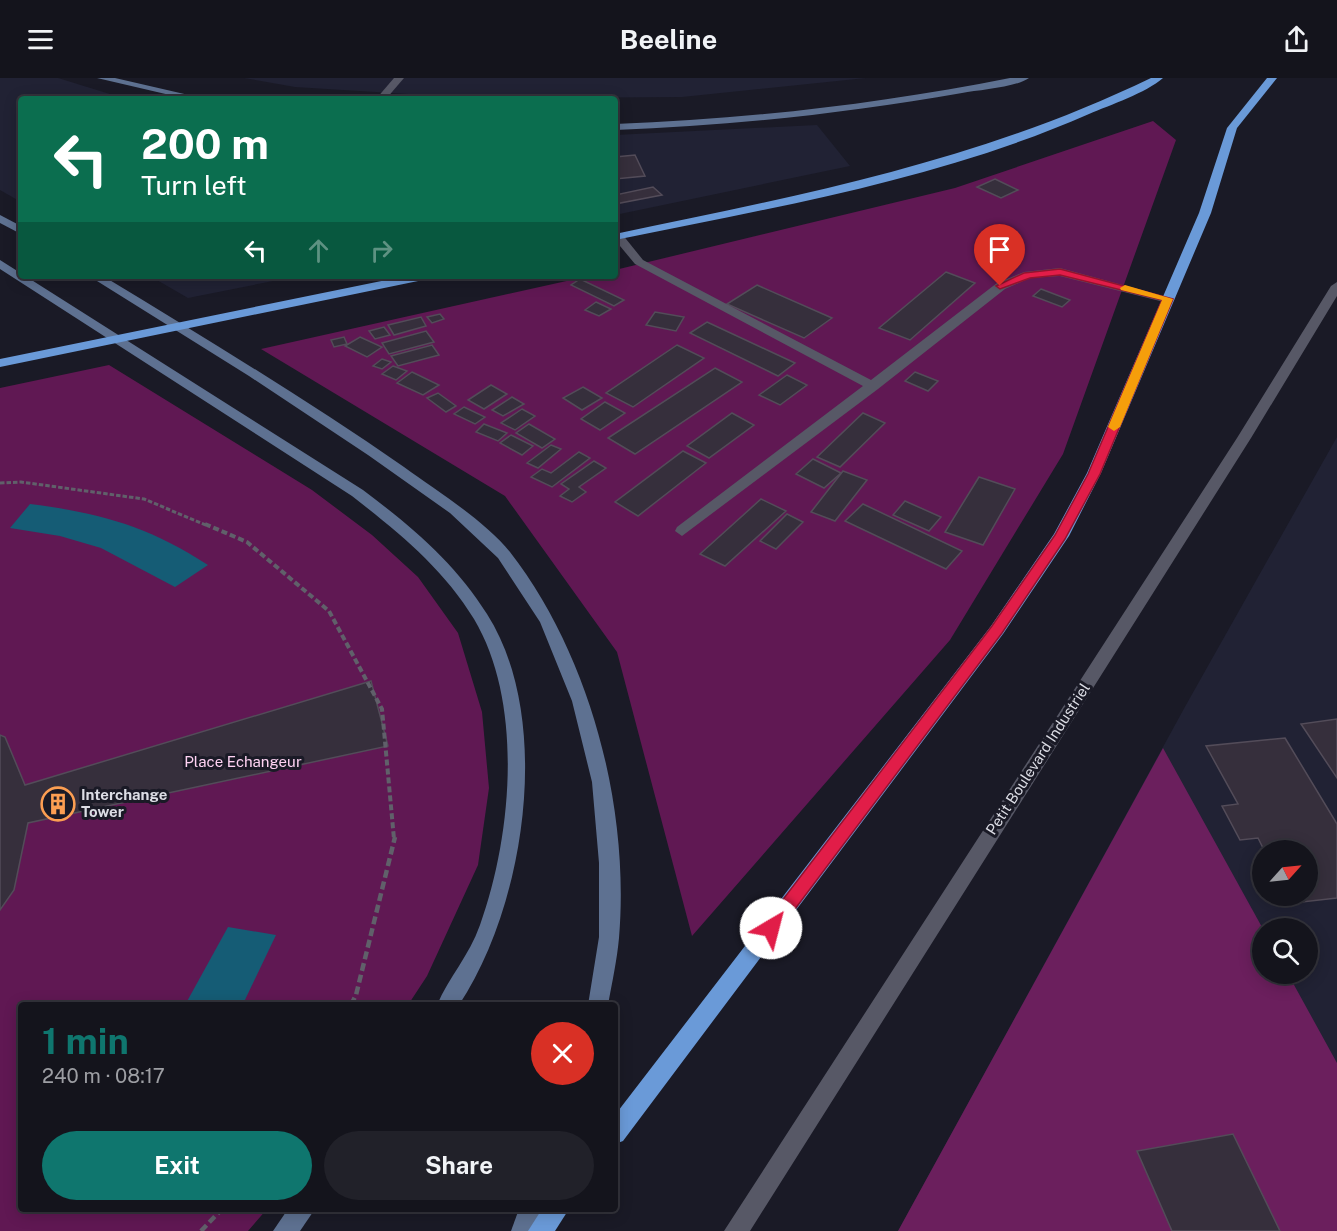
<!DOCTYPE html>
<html lang="en">
<head>
<meta charset="utf-8">
<style>
  :root { --surface:#14141c; --page:#212129; --text:#f1f3f6; --muted:#9d9ea3; --line:#33333b; --accent:#0f766e }
  body { margin:0; font-family:"Public Sans",sans-serif; background:var(--page); color:var(--text); height:100vh; display:flex; flex-direction:column; font-size:22px; white-space:nowrap }
  * { box-sizing:border-box; margin:0 }
  p { font-size:20px; color:var(--muted) }
  .icon { flex:none; width:33px; height:33px; fill:none; stroke:currentColor; stroke-width:2; stroke-linecap:round; stroke-linejoin:round }
  .map { position:relative; flex:1; overflow:hidden }
  .side { position:absolute; left:18px; top:924px; width:600px; height:210px; display:flex; flex-direction:column; background:var(--surface); border-radius:6px; box-shadow:0 3px 15px #0003,0 0 0 2px var(--line) }
  .side>* { flex:none }
  .hud { position:absolute; left:18px; top:18px; width:600px; height:183px; border-radius:6px; box-shadow:0 3px 15px #0003,0 0 0 2px var(--line); background:#0b6e4f; color:#fff; overflow:hidden }
  .needle { width:39px; rotate:63deg }
  .fabs { position:absolute; left:1252px; top:762px; display:grid; gap:12px }
  .fabs a { display:grid; place-items:center; width:66px; height:66px; border-radius:50%; background:var(--surface); box-shadow:0 3px 15px #0003,0 0 0 2px var(--line); font-size:30px }
  .pin { position:absolute; display:grid; place-items:center; width:51px; height:51px; color:#fff; margin:-62px -26px; border-radius:50% 50% 50% 0; rotate:-45deg; box-shadow:0 0 6px #0007 }
  .pin .icon { rotate:45deg }
  .me { position:absolute; width:66px; margin:-33px; rotate:37deg; stroke-linejoin:round; filter:drop-shadow(0 0 4px #0008) }
  .turn { display:flex; align-items:center; gap:21px; height:126px; padding:0 24px; font-size:27px }
  .turn .icon { width:78px; height:78px; stroke-width:2.5 }
  .turn b { display:block; font-size:42px; line-height:51px }
  .lanes { display:flex; align-items:center; height:57px; padding:0 24px; background:#0003; justify-content:center; gap:30px; direction:ltr }
  .lanes .off { opacity:.35 }
  .round { display:grid; place-items:center; flex:none; width:63px; height:63px; border-radius:32px; background:var(--page) }
  .summary { display:flex; align-items:center; justify-content:space-between; height:102px; padding:0 24px }
  h1 { font-size:36px; font-weight:700; line-height:45px; color:var(--accent) }
  .primary-button { display:flex; gap:12px; margin-top:auto; padding:12px 24px }
  .primary-button a { flex:1; height:69px; border-radius:36px; background:var(--accent); color:#fff; font-size:24px; font-weight:700; line-height:69px; text-align:center }
  .primary-button a+a { background:var(--page); color:var(--text) }
  header { display:flex; justify-content:space-between; align-items:center; height:78px; padding:0 24px; background:var(--surface); font-size:27px; font-weight:700 }
  .map>svg:first-child { display:block }
  .built { fill:#212234; fill-rule:evenodd }
  .green { fill:#601853 }
  .forest { fill:#6b1f5d }
  .water { fill:#155c75 }
  .building { fill:#362f3c; stroke:#534c59; stroke-width:1.5 }
  .lines { fill:none; stroke-linecap:round; stroke-linejoin:round }
  .path-far2 { stroke:#60606a; stroke-width:3; stroke-dasharray:4.5 2; stroke-linecap:butt }
  .path-far1 { stroke:#60606a; stroke-width:4; stroke-dasharray:6 3; stroke-linecap:butt }
  .path { stroke:#60606a; stroke-width:4.5; stroke-dasharray:8 4; stroke-linecap:butt }
  .service { fill:#575866; fill-rule:evenodd }
  .minor { fill:#575866; fill-rule:evenodd }
  .secondary { fill:#5e7191; fill-rule:evenodd }
  .trunk { fill:#6a9ad8; fill-rule:evenodd }
  .route { fill:#e11d48; stroke:#92132f; stroke-width:1.5 }
  .slow { fill:#f59e0b }
  .labels { text-anchor:middle; stroke-width:6; stroke-linejoin:round; paint-order:stroke }
  .street-label { font-size:15px; fill:#dcdde5; stroke:#1a1a26 }
  .park-label { font-size:15px; fill:#fed2f2; stroke:#1a1a26 }
  .poi-label { font-size:15px; font-weight:bold; fill:#dcdde5; stroke:#1a1a26; text-anchor:start }
</style>
</head>
<body>
<header><svg class="icon" aria-label="menu" viewBox="0 0 24 24"><path d="M4 6h16M4 12h16M4 18h16"/></svg>Beeline<svg class="icon" aria-label="share" viewBox="0 0 24 24"><path d="M12 15V3M7 8l5-5 5 5M5 13v7h14v-7"/></svg></header>
<div class="map">
<svg width="1337" height="1153" viewBox="0 0 1337 1153">
  <rect width="100%" height="100%" fill="#1a1a26"/>
  <g class="built">
    <path d="M0,0h58l68,21h-105v103l-21,-12z"/>
    <path d="M244,0h622l-184,19 -149,1 -109,-3 -129,-8z"/>
    <path d="M817,47l33,41 -235,49v-80z"/>
    <path d="M150,198h148l-110,22z"/>
    <path d="M1337,359v794h-439l288,-526zM1263,772h45v46h-45zM1263,850h45v46h-45z"/>
  </g>
  <g class="green">
    <path d="M1153,43l23,19 -113,314 -113,186 -258,296 -75,-284 -112,-156 -244,-147 328,-73h26v-6l340,-82z"/>
    <path d="M109,287l203,125 60,45 46,42 40,56 24,79 7,76 -11,77 -51,111 -19,29h-387v204h246l-19,22h-248v-843z"/>
  </g>
  <path class="forest" d="M1163,670l100,181v45h25l49,89v168h-439z"/>
  <g class="water">
    <path d="M30,426c70,9 118,22 178,61l-33,22 -74,-39 -41,-12 -50,-8z"/>
    <path d="M228,849l48,8 -33,69 -58,1z"/>
  </g>
  <g class="building">
    <path d="M635,77l10,21 -30,3v-22z"/>
    <path d="M995,101l23,11 -17,8 -24,-11z"/>
    <path d="M653,109l9,8 -47,9v-9z"/>
    <path d="M946,194l29,11 -65,57 -31,-12z"/>
    <path d="M580,201l44,21 -10,6 -43,-21z"/>
    <path d="M757,207l75,33 -28,20 -77,-34z"/>
    <path d="M1041,211l29,11 -8,7 -29,-11z"/>
    <path d="M596,224l15,7 -12,7 -14,-6z"/>
    <path d="M655,234l29,5 -8,14 -30,-6z"/>
    <path d="M440,236l4,5 -12,4 -5,-6z"/>
    <path d="M421,239l5,9 -32,9 -6,-10z"/>
    <path d="M707,244l88,41 -17,13 -88,-43z"/>
    <path d="M384,249l6,8 -15,4 -6,-8z"/>
    <path d="M426,253l8,11 -45,12 -7,-11z"/>
    <path d="M344,259l3,7 -13,3 -3,-7z"/>
    <path d="M360,259l22,10 -15,10 -22,-11z"/>
    <path d="M432,267l7,10 -41,11 -7,-10z"/>
    <path d="M677,267l27,13 -71,49 -27,-14z"/>
    <path d="M382,281l9,3 -9,7 -9,-3z"/>
    <path d="M393,288l14,5 -11,9 -14,-6z"/>
    <path d="M715,290l27,14 -107,72 -27,-16z"/>
    <path d="M412,294l27,13 -16,10 -26,-12z"/>
    <path d="M915,294l23,9 -10,10 -23,-10z"/>
    <path d="M787,297l20,10 -27,20 -21,-10z"/>
    <path d="M491,307l16,9 -23,15 -16,-9z"/>
    <path d="M583,309l19,11 -20,12 -19,-12z"/>
    <path d="M438,315l18,13 -10,6 -19,-14z"/>
    <path d="M512,319l12,7 -21,12 -11,-6z"/>
    <path d="M605,324l20,11 -25,17 -19,-11z"/>
    <path d="M464,329l21,10 -10,7 -21,-10z"/>
    <path d="M522,331l13,7 -20,14 -14,-7z"/>
    <path d="M732,335l22,12 -45,33 -22,-12z"/>
    <path d="M863,335l22,10 -45,44 -23,-10z"/>
    <path d="M484,346l23,9 -9,8 -22,-9z"/>
    <path d="M529,346l26,15 -13,9 -26,-15z"/>
    <path d="M511,357l22,11 -11,9 -22,-12z"/>
    <path d="M551,367l10,4 -23,19 -11,-5z"/>
    <path d="M683,373l23,12 -68,53 -23,-14z"/>
    <path d="M579,374l11,6 -38,29 -21,-10 11,-8 9,4z"/>
    <path d="M813,381l28,14 -17,15 -28,-14z"/>
    <path d="M594,383l12,7 -27,19 7,5 -14,10 -12,-6 9,-7 -8,-5z"/>
    <path d="M843,393l24,9 -32,41 -24,-9z"/>
    <path d="M979,399l36,12 -32,56 -38,-13z"/>
    <path d="M761,421l25,12 -61,55 -25,-12z"/>
    <path d="M905,423l36,16 -12,14 -36,-16z"/>
    <path d="M863,426l99,47 -16,18 -101,-48z"/>
    <path d="M787,436l16,8 -27,27 -16,-8z"/>
    <path d="M371,603l17,65 -360,77 -14,67 -14,20v-175l5,2 20,48z"/>
    <path d="M1337,641v59l-36,-54z"/>
    <path d="M1285,660l52,86v74l-44,5 -5,-7h20v-46h-44l-6,-12 -18,2 -18,-34 16,-2 -32,-58z"/>
    <path d="M1233,1056l47,97h-108l-35,-80z"/>
  </g>
  <g class="lines">
    <path class="path-far2" d="M0,405l21,-1 123,17 64,27"/>
    <path class="path-far1" d="M205,446l42,18 82,69 53,98 12,130"/>
    <g class="path">
      <path d="M351,927l5,-10 39,-158"/>
      <path d="M201,1153l21,-22"/>
    </g>
    <g class="service">
      <path d="M394,0h10l-18,21h-10z"/>
      <path d="M615,155l7,1 21,26 228,120 126,-97 27,-11 36,-4 114,31 -6,4 -108,-27 -30,2 -25,11 -127,100 -196,147 -7,-5 2,-4 186,-141 -228,-122 -20,-24z"/>
    </g>
    <path class="minor" d="M1337,204v14l-86,142 -501,793h-26l513,-793 94,-152z"/>
    <g class="secondary">
      <path d="M97,0h18l91,21h-19z"/>
      <path d="M1010,0h19c-12,9 -50,12 -67,15 -115,20 -230,33 -347,37v-6c133,-5 264,-20 395,-46z"/>
      <path d="M0,137l21,11v8l-21,-11z"/>
      <path d="M0,182l363,230c48,36 92,73 124,124 67,105 38,292 -28,391h-22c12,-28 32,-49 43,-80 32,-89 44,-222 -6,-306 -31,-51 -76,-87 -122,-123l-352,-227z"/>
      <path d="M89,198h14c102,62 203,123 301,191 33,24 80,53 106,85 80,103 120,255 109,386 -2,22 -7,45 -11,67h-20l11,-68v-74l-7,-81 -20,-81 -32,-79 -42,-64 -48,-45 -82,-58 -119,-79z"/>
      <path d="M288,1131h27l-15,22h-27z"/>
      <path d="M519,1131h24l-8,22h-24z"/>
    </g>
    <g class="trunk">
      <path d="M1151,0h12c-17,15 -53,27 -74,36 -150,66 -314,93 -474,126v-6c187,-39 362,-72 536,-156z"/>
      <path d="M1267,0h10l-40,50 -26,85 -110,260 -32,63 -66,98 -380,507 -8,3v-29l376,-489 63,-92 33,-61 112,-260 28,-85z"/>
      <path d="M406,198h23l-6,4 -423,87v-8z"/>
      <path d="M542,1131h27l-14,22h-27z"/>
    </g>
  </g>
  <path class="route" d="M1060,191l113,30 -73,175 -35,65 -63,94 -225,300 -6,2 -6,-2 -3,-5 3,-5 227,-297 63,-91 33,-61 74,-174 -102,-25 -30,3 -30,11 -4,-3 28,-13z"/>
  <path class="slow" d="M1125,207l48,14 -53,128 -6,4 -6,-4 54,-127 -41,-10 -1,-2z"/>
  <defs>
    <g id="building-ring" transform="scale(1.725)"><circle r="9.5" fill="#1a1a26" stroke="#fc9e52" stroke-width="1.5"/><path d="M-4-6H4V6H1V3H-1V6H-4ZM-2.5-4.3h1.7v1.8h-1.7ZM.8-4.3h1.7v1.8H.8ZM-2.5-1h1.7V.8h-1.7ZM.8-1h1.7V.8H.8Z" fill="#fc9e52"/></g>
  </defs>
  <g fill-rule="evenodd">
    <use href="#building-ring" x="58" y="726"/>
  </g>
  <g class="labels">
    <g class="street-label">
      <text transform="translate(1038 681) rotate(-57)" y="5">Petit Boulevard Industriel</text>
    </g>
    <g class="park-label">
      <text x="243" y="689">Place Echangeur</text>
    </g>
    <g class="poi-label">
      <text x="81" y="722">Interchange<tspan x="81" dy="17">Tower</tspan></text>
    </g>
  </g>
</svg>
<div class="fabs">
<a><svg class="needle" viewBox="-14 -14 28 28"><path d="M0-13l5 13h-10z" fill="#e53935"/><path d="M0 13l5-13h-10z" fill="#9d9ea3"/></svg></a>
<a><svg class="icon" aria-label="search" viewBox="0 0 24 24"><circle cx="10" cy="10" r="6"/><path d="M15 15l6 6"/></svg></a>
</div>
<div class="pin" style="left:1000px;top:208px;background:#d93025"><svg class="icon" aria-label="arrive" viewBox="0 0 24 24"><path d="M6 21V4h12l-3 4 3 4H6"/></svg></div>
<svg class="me" style="left:771px;top:850px" viewBox="-20 -20 40 40"><circle r="19" fill="#fff"/><path d="M0-13L10 11 0 6-10 11z" fill="#e11d48"/></svg>
<div class="hud">
<div class="turn"><svg class="icon" aria-label="left" viewBox="0 0 24 24"><path d="M17 20v-9H6M10 6l-5 5 5 5"/></svg><div><b>200 m</b>Turn left</div></div>
<div class="lanes"><svg class="icon" aria-label="left" viewBox="0 0 24 24"><path d="M17 20v-9H6M10 6l-5 5 5 5"/></svg><svg class="icon off" aria-label="ahead" viewBox="0 0 24 24"><path d="M12 20V5M6 11l6-6 6 6"/></svg><svg class="icon off" aria-label="right" viewBox="0 0 24 24"><path d="M7 20v-9h11M14 6l5 5-5 5"/></svg></div>
</div>
<section class="side">
<div class="summary"><div><h1>1 min</h1><p>240 m · 08:17</p></div><a class="round" style="background:#d93025;color:#fff"><svg class="icon" aria-label="close" viewBox="0 0 24 24"><path d="M6 6l12 12M18 6L6 18"/></svg></a></div>
<div class="primary-button"><a>Exit</a><a>Share</a></div>
</section>
</div>
</body>
</html>
